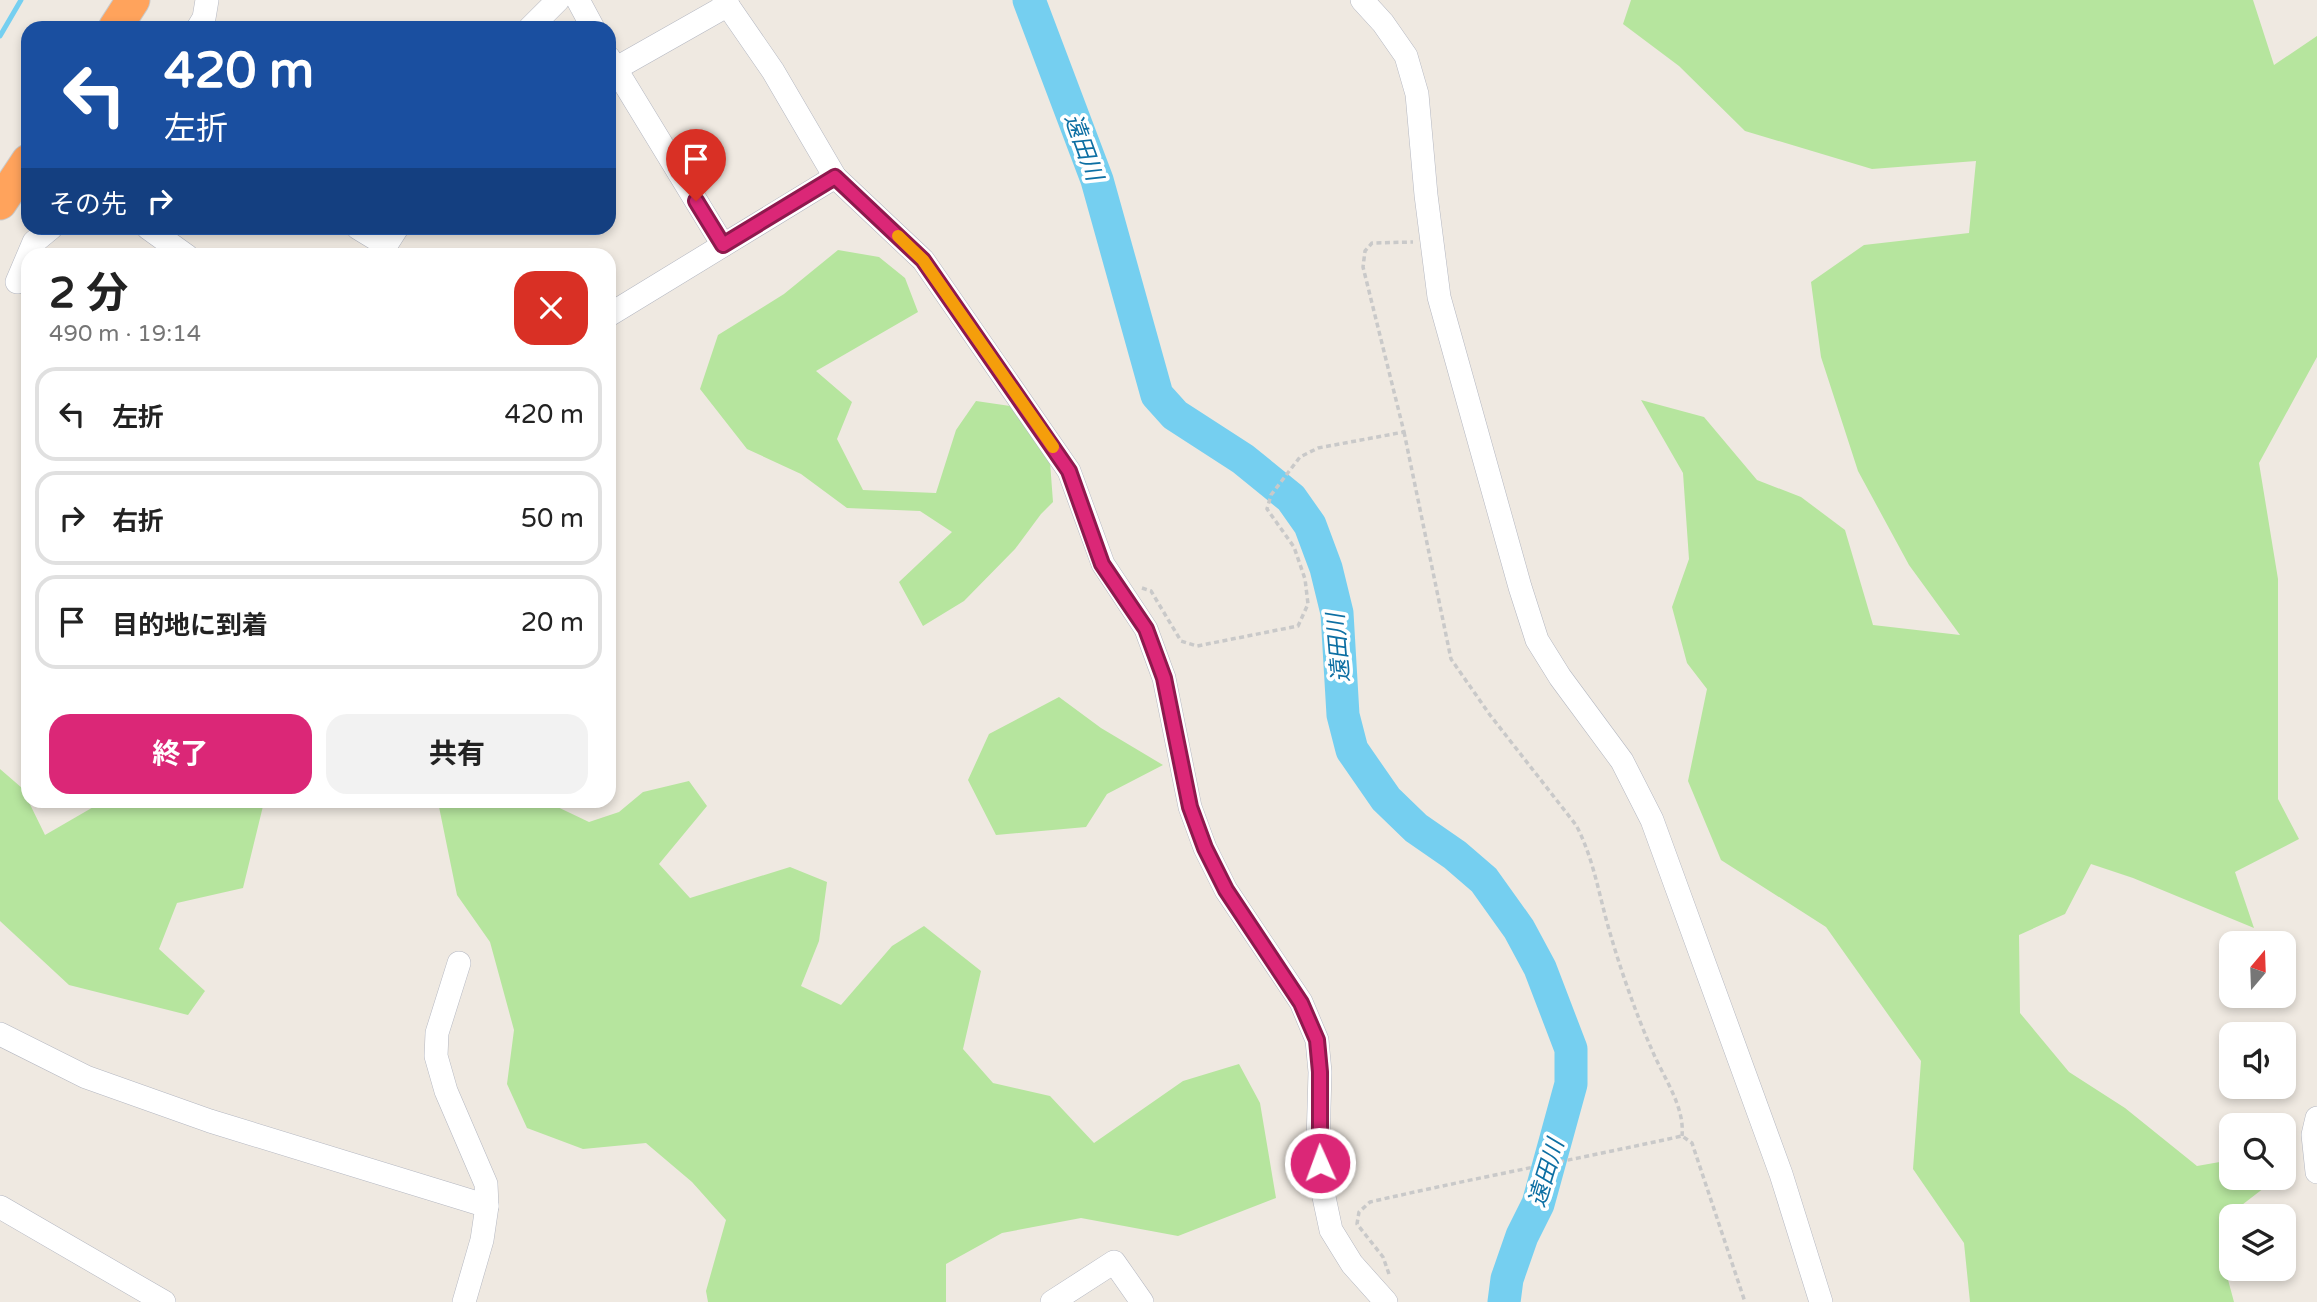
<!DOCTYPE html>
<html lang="ja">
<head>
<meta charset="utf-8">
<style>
  :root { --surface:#fff; --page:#f2f2f2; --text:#222; --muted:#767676; --line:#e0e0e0; --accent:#db2777 }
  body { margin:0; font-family:"Varela Round","Noto Sans JP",sans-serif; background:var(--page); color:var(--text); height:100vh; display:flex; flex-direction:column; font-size:26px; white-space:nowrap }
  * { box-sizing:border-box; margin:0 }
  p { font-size:23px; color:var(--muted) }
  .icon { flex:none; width:38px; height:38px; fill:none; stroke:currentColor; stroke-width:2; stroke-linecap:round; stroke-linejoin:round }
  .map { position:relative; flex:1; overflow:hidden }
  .panel { position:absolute; left:21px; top:248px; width:595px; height:560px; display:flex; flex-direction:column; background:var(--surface); border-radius:21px; box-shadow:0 4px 10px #0003 }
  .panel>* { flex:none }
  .top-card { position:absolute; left:21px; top:21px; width:595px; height:214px; border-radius:21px; box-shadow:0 4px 10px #0003; background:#1a4fa0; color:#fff; overflow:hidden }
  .needle { width:46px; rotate:19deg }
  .controls { position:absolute; left:2219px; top:931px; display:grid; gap:14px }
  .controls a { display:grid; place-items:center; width:77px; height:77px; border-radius:14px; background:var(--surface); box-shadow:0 4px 10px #0003; font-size:35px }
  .pin { position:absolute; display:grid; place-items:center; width:60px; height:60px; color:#fff; margin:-72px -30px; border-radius:50% 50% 50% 0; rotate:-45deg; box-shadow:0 0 7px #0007 }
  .pin .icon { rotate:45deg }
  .me { position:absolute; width:77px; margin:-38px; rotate:358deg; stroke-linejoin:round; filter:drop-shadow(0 0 5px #0008) }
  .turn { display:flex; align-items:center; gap:24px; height:147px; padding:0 28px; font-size:32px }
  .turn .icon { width:91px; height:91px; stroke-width:2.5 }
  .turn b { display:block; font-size:49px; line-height:60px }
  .then { display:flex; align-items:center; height:66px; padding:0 28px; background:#0003; gap:14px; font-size:26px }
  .round { display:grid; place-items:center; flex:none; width:74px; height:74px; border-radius:21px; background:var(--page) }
  .headline { display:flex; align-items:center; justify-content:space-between; height:119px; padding:0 28px }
  h1 { font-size:42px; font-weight:700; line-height:52px }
  .cta { display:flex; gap:14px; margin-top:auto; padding:14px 28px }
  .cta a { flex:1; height:80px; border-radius:21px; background:var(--accent); color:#fff; font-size:28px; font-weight:700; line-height:80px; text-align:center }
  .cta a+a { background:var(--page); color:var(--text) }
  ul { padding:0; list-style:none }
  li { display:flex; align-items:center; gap:21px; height:94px; margin:0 14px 10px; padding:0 14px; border:4px solid var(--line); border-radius:21px }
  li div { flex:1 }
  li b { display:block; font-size:26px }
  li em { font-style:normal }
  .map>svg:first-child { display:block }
  .green { fill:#b6e59e }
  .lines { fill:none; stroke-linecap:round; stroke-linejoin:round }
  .stream { stroke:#75cff0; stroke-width:5 }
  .river { stroke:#75cff0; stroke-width:33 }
  .minor-casing { stroke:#b4b7c1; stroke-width:24 }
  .highway-casing { stroke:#c9c9c9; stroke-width:35 }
  .path { stroke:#c9c9c9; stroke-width:3.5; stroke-dasharray:5 3.5; stroke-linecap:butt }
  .minor { stroke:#fff; stroke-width:23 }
  .highway { stroke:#ffa35c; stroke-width:33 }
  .route-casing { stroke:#8e194d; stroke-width:18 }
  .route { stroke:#db2777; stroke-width:12 }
  .slow { stroke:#f59e0b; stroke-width:12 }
  .labels { text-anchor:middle; stroke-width:7; stroke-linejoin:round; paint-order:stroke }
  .water-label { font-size:23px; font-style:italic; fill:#0d6fa3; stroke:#fff }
</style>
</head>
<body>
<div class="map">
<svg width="2317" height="1302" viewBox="0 0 2317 1302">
  <rect width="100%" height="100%" fill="#efe9e1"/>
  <g class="green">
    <path d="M1631,0h622l21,65 43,-29v321l-58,106 19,116v220l21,40 -64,33 19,56 -121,-50 -42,-14 -26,50 -46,21 1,78 49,59 56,36 72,58 34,-6v18h40l2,3 -48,37 -5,32 14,52h-264l-6,-59 -51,-74 8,-108 -95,-134 -105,-67 -33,-79 19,-92 -20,-26 -15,-56 17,-48 -6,-86 -42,-73 63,17 53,63 44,17 44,33 28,95 87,10 -51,-70 -51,-94 -37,-114 -10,-75 53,-37 105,-12 7,-72 -104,8 -127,-38 -66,-65 -56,-42z"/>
    <path d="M838,250l41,7 26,21 13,34 -102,59 36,31 -15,37 26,51 73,3 20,-63 20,-29 41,6 33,55 3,40 -12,12 -26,35 -51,52 -41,25 -24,-44 53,-50 -32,-21 -73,-3 -46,-34 -54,-25 -47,-60 18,-54 66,-41z"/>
    <path d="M1059,697l42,31 62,37 -56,29 -21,33 -90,8 -28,-55 21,-46z"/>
    <path d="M0,769l22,19 23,47 57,-33h162l-21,86 -66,15 -18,46 46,42 -17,24 -119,-30 -69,-64z"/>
    <path d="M689,781l18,25 -48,58 31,34 100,-31 37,15 -8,59 -18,45 40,19 51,-59 32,-20 57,45 -18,78 30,34 57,13 44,47 89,-62 56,-17 21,39 16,95 -98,38 -97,-18 -79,15 -56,31v38h-238l-2,-11 20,-71 -34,-38 -46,-39 -63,6 -56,-21 -20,-44 7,-54 -24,-88 -33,-47 -19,-93h109l42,20 30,-10 24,-20z"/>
  </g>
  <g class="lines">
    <path class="stream" d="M0,36l21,-36"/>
    <path class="river" d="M1029,0l68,180 60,215 18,20 68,44 48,39 19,27 16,43 11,45 6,102 9,35 34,49 30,29 39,27 29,25 35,49 21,39 31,81v35l-33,120 -16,32 -15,43 -3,23"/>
    <g class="minor-casing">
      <g id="minor">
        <path d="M578,0l15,28"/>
        <path d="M724,0l49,71 62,106 88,83 146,211 34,93 43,65 18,49 26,129 15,41 21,42 75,112 16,38 3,32 -2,71 3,40 10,47 21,34 34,38"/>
        <path d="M1362,0l21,23 23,33 11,38 9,101 13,102 81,290 17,53 23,37 62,84 30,59 129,354 40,128"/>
        <path d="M198,28l6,-10 3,-18"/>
        <path d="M530,28l28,-28"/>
        <path d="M609,58l114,187"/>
        <path d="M615,69l113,-64"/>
        <path d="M148,228l39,28"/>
        <path d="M358,228l28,17"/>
        <path d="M379,256l18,-28"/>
        <path d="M17,282l17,-40 17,-14"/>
        <path d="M609,315l226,-138"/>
        <path d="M459,963l-22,70 -1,23 10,35 40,93 1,22 -5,34 -18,62"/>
        <path d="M0,1034l86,43 124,44 277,85"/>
        <path d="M2317,1118l-4,17 4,37"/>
        <path d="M0,1207l164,95"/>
        <path d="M1052,1302l62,-40 28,40"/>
      </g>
    </g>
    <g class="highway-casing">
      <g id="highway">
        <path d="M115,28l18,-28"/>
        <path d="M0,203l28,-42"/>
      </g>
    </g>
    <g class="path">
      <path d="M1404,432l47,227 39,56 86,110c18,34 23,71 34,108 11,38 26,81 42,117 11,27 33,56 30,86"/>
      <path d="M1142,588l9,3 30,50 16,5 101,-20 10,-22 -3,-25 -11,-32 -27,-38 4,-14 29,-38 18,-9 86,-16 -41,-165 2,-16 7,-8 41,-1"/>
      <path d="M1389,1274l-6,-17 -26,-33 2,-12 11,-10c104,-24 208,-43 312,-66l10,7 53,159"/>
    </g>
    <use href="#minor" class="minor"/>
    <use href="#highway" class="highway"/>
  </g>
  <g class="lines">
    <g class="route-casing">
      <path id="route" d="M696,201l27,44 112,-68 88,83 146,211 33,93 44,65 18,49 26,129 15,41 21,42 75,113 16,37 3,32v91"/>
    </g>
    <use href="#route" class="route"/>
    <path class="slow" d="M898,236l25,24 130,187"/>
  </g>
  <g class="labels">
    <g class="water-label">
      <text transform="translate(1084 147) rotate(70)" y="8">遠田川</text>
      <text transform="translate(1338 648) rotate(-95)" y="8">遠田川</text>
      <text transform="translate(1546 1173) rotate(-73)" y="8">遠田川</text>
    </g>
  </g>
</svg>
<div class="controls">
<a><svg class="needle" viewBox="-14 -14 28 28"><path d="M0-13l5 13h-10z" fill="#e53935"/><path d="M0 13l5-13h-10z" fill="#767676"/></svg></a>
<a><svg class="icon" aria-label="sound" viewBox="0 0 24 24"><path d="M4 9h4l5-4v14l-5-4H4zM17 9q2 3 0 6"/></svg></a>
<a><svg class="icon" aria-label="search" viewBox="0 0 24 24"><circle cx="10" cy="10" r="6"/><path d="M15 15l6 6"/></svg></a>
<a><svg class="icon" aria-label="layers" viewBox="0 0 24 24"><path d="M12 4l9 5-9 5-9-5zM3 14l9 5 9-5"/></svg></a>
</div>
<div class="pin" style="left:696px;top:201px;background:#d93025"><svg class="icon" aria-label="arrive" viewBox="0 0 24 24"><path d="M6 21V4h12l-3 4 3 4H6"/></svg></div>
<svg class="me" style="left:1320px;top:1163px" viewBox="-20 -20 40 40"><circle r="17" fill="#db2777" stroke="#fff" stroke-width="3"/><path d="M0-11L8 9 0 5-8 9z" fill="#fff"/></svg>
<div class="top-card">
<div class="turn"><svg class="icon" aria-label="left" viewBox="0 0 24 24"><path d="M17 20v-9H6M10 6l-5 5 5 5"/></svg><div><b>420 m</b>左折</div></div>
<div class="then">その先<svg class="icon" aria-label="right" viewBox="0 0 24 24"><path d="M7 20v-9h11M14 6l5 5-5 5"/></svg></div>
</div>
<section class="panel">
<div class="headline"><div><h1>2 分</h1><p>490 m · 19:14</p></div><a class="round" style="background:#d93025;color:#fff"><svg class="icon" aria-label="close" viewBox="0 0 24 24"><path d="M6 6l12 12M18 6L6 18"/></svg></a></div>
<ul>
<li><svg class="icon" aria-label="left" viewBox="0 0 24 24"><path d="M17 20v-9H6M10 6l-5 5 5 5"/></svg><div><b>左折</b></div><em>420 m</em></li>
<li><svg class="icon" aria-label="right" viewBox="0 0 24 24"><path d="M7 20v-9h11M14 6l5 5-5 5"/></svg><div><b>右折</b></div><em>50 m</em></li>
<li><svg class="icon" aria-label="arrive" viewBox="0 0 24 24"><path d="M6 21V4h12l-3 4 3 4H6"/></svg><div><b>目的地に到着</b></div><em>20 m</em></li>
</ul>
<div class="cta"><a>終了</a><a>共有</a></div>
</section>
</div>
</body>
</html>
